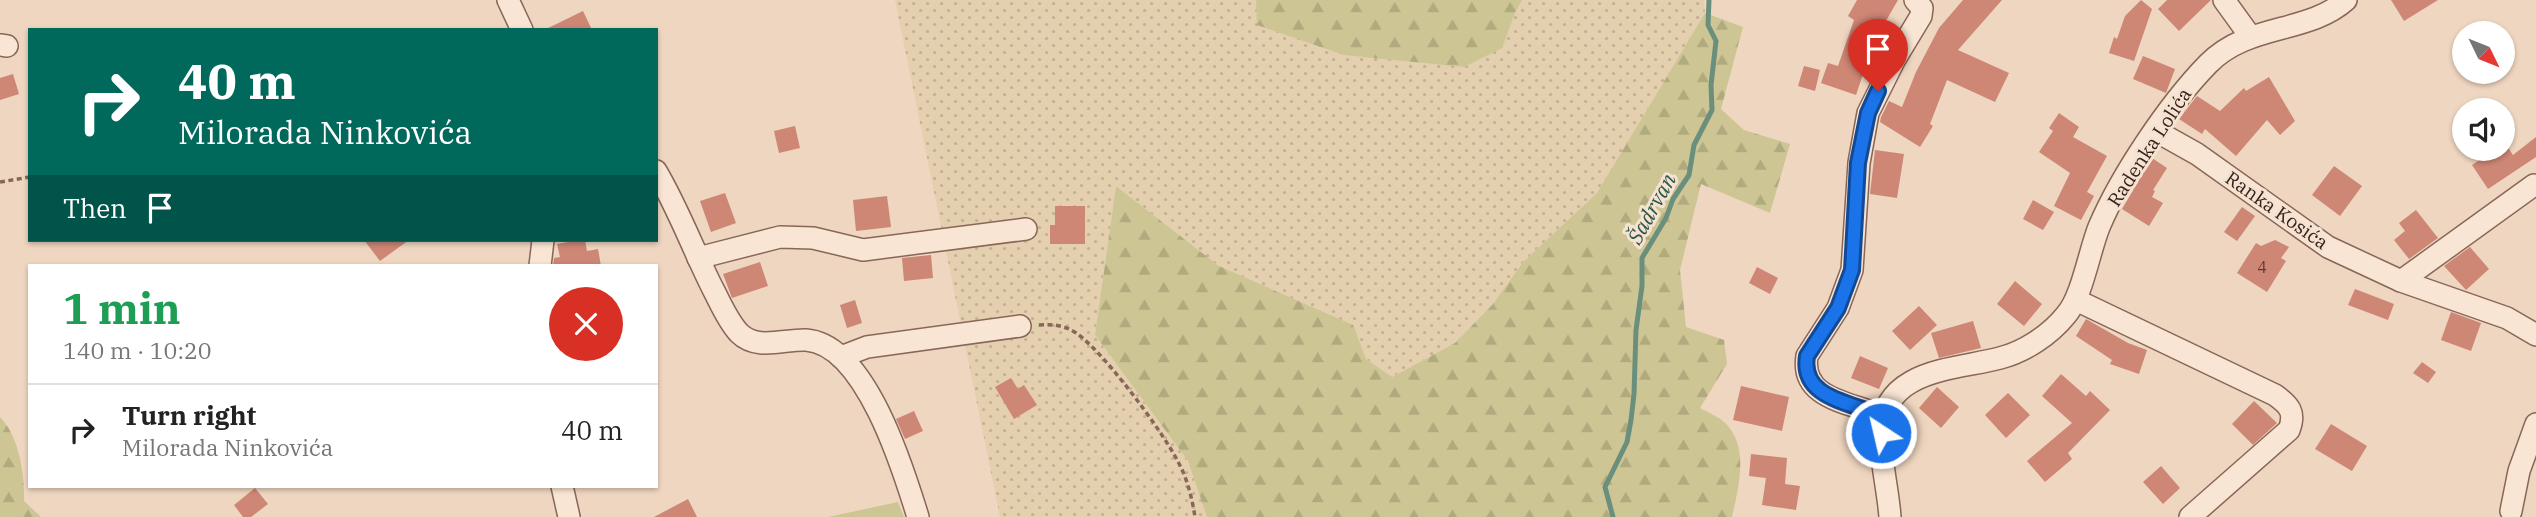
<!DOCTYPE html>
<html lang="en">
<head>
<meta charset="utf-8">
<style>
  :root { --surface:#fff; --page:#f2f2f2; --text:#222; --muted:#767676; --line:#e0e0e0 }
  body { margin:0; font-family:"IBM Plex Serif",serif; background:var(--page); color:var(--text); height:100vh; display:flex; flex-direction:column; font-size:26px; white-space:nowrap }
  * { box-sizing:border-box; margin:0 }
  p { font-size:23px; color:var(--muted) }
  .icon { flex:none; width:38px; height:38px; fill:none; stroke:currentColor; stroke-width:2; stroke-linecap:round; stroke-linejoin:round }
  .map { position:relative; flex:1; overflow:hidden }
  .side { position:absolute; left:28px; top:264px; width:630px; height:224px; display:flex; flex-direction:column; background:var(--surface); border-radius:0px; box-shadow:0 2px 5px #0004 }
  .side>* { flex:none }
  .guide { position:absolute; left:28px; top:28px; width:630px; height:214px; border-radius:0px; box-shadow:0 2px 5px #0004; background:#00695c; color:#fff; overflow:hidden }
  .needle { width:46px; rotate:133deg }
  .tools { position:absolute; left:2452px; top:21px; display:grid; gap:14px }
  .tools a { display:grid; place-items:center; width:63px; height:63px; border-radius:50%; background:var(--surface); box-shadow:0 2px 5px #0004; font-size:35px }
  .pin { position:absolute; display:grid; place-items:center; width:60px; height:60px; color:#fff; margin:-72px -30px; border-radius:50% 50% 50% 0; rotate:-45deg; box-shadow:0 0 7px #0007 }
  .pin .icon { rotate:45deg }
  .me { position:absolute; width:77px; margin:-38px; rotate:325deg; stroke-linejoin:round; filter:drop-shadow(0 0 5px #0008) }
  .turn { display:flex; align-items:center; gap:24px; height:147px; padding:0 35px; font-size:32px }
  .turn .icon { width:91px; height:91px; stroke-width:2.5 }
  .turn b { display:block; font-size:49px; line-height:60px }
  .then { display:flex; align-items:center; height:66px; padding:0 35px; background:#0003; gap:14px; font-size:26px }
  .round { display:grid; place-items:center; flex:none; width:74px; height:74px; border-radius:37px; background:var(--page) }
  .head { display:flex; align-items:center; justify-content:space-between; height:119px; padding:0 35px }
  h1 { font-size:42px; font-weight:700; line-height:52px; color:#1e9e55 }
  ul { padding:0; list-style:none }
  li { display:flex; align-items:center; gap:21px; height:91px; padding:0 35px; border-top:2px solid var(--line) }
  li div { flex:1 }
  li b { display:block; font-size:26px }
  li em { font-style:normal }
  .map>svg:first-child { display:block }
  .farmland { fill:url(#farmland-dots) }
  .green { fill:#cdc694 }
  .forest { fill:url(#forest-firs) }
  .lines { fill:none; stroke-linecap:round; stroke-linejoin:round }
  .stream { stroke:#6a8f7d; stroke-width:5 }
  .building { fill:#ce8675 }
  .minor-casing { stroke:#886658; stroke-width:24 }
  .path { stroke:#886658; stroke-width:3.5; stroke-dasharray:5 3.5; stroke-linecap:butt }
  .minor { stroke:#f9e5d4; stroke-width:21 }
  .route-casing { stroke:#114b97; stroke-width:18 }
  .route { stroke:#1a73e8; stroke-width:12 }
  .labels { text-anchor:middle; stroke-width:6; stroke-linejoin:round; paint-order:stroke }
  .number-label { font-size:16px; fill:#5d3c33 }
  .street-label { font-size:19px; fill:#37231d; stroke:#f6e2d0 }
  .water-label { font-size:21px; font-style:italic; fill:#2b584b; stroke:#f6e2d0 }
</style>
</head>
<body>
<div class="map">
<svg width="2536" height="517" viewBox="0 0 2536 517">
  <defs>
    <pattern id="farmland-dots" width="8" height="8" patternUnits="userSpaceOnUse" patternTransform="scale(1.75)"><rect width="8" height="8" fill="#e4cfae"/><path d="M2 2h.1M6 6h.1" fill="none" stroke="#c4b195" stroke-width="1.8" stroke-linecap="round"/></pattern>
    <pattern id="forest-firs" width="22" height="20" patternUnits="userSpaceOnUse" patternTransform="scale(1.75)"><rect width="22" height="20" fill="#cdc694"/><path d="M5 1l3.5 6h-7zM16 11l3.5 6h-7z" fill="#b1aa7f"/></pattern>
  </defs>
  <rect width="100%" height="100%" fill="#efd6c0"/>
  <path class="farmland" d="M895,0h809l1,13 -108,180 -74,69 -30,42 -38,39 -63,34 -26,-18 -14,-34 -133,-59 -103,-80 -21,149 93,126 19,56h-207z"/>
  <path class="green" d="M898,502l6,15h-76z"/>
  <g class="forest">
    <path d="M1256,0h266l-7,13 -13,35 -38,19 -120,-12 -87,-30z"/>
    <path d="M1705,13l38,14 -22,82 23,21 46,14 -20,69 -69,-29 -21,86 6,57 38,13 3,24 -27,44c9,5 22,10 28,18 21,24 10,63 4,91h-525l-19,-56 -93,-126 21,-149 103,80 134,59 13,34 26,18 63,-34 38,-39 30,-42 74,-69z"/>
    <path d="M0,417c19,19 25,58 24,84l17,16h-41z"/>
  </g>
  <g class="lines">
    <path class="stream" d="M1613,517l-8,-30 22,-45 4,-22 3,-26 2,-64 6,-44v-28l24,-40 7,-19 16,-24 5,-30 18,-35 -1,-25 5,-44 -8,-16 1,-25"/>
  </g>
  <g class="building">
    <path d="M1857,0h41l-19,33 -5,-2 -15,42 4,1 -7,21 -35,-12 7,-20 10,3 16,-46 -6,-4z"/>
    <path d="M1963,0h39l-44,50 51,23 -14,29 -48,-22 -17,44 3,2 -13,21 -40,-25 1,-5 8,-16 13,6 14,-35 23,-44z"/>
    <path d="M2141,0l11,9 -18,52 -25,-8 5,-16 3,2 8,-23z"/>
    <path d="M2167,0h44l-32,31 -21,-22z"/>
    <path d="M2391,0h47l-34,21z"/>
    <path d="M583,11l9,19h-48z"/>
    <path d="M2143,56l32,13 -9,24 -33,-14z"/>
    <path d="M1804,66l16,4 -5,21 -17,-5z"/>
    <path d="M13,74l6,20 -19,6v-22z"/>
    <path d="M2269,77l26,44 -15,14 -13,-15 -31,36 -31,-27 -3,5 -23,-15 18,-23 23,15 24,-23 2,3z"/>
    <path d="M2059,113l20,14 -6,10 34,19 -20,36 7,4 -13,24 -27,-14 16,-33 -31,-21 14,-21 -4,-3z"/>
    <path d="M795,126l5,22 -21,5 -5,-22z"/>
    <path d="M2536,137v20l-48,32 -16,-24 24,-16h6l3,-6 8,12z"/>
    <path d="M1875,150l29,4 -7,44 -27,-4z"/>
    <path d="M2152,158l15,10 -14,22 2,1 -3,6 11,6 -14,23 -27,-17z"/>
    <path d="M2334,166l28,20 -22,30 -28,-21z"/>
    <path d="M725,193l11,30 -25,9 -11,-31z"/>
    <path d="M887,196l4,31 -35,4 -3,-31z"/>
    <path d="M2033,200l21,12 -11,18 -20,-11z"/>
    <path d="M1055,206h30v38h-35v-19h5z"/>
    <path d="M2242,207l13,9 -18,25 -13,-9z"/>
    <path d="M2416,210l22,28 -29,21 -15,-19 11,-9 -6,-8z"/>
    <path d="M364,240h45l-29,21z"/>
    <path d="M579,240h6l2,11 11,-2 3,17h-48l1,-8 6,-1 -3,-13z"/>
    <path d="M2275,240l14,7 -8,11 5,3 -19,31 -30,-19 19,-30 5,3z"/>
    <path d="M2470,247l19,22 -23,21 -22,-24z"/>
    <path d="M931,255l2,23 -29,3 -2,-23z"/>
    <path d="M760,262l8,24 -36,12 -9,-24z"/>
    <path d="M1757,267l21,11 -8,16 -21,-11z"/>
    <path d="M2015,281l27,23 -18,22 -27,-22z"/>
    <path d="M2355,289l39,15 -6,16 -40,-15z"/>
    <path d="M855,300l7,23 -15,5 -7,-23z"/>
    <path d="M1919,306l18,19 -27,25 -18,-19z"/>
    <path d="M2451,312l30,11 -10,28 -30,-11z"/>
    <path d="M2086,319l42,24 19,7 -8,24 -29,-10 2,-4 -36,-24z"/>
    <path d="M1973,321l8,27 -42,10 -8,-25z"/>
    <path d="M1860,356l28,12 -9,21 -28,-11z"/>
    <path d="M2422,362l14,10 -8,11 -15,-10z"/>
    <path d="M2061,374l25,22 4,-5 20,19 -42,43 4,6 -27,23 -18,-21 45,-38 -30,-27z"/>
    <path d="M1011,378l7,11 6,-4 13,20 -23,14 -19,-32z"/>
    <path d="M1741,386l48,11 -7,34 -49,-11z"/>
    <path d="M1937,387l22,20 -18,21 -22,-20z"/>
    <path d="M2008,393l22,22 -24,23 -21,-23z"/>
    <path d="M2254,401l23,22 -24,22 -21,-21z"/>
    <path d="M914,411l9,20 -18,8 -9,-20z"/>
    <path d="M2331,424l36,22 -15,25 -37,-22z"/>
    <path d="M1751,454l36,4 -2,26 15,2 -4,24 -34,-5 4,-27 -17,-2z"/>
    <path d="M2161,466l19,22 -17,16 -20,-22z"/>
    <path d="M255,488l13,16 -17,13h-8l-9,-12z"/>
    <path d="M688,499l9,18h-43z"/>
  </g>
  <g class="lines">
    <g class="minor-casing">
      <g id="minor">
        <path d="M508,0l14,30"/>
        <path d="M2224,0l26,36"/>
        <path d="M0,45l7,1"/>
        <path d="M2156,131l41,23 131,93 73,34 106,37 29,17"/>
        <path d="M656,171c22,37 37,78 56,116 8,15 15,33 27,46 18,18 45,6 67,7 59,4 97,128 112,177"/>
        <path d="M698,258l82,-21 33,1 50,12 163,-21"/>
        <path d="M540,266l3,-26"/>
        <path d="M2401,281l133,-96"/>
        <path d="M2076,300l199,95c14,10 21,17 14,35l-99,87"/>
        <path d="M841,357l26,-10 153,-21"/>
        <path d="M1883,420l-4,-5c-29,-13 -79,-16 -72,-59l31,-48 14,-38 7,-107 9,-50 27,-54 26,-43 1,-8 -7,-8"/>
        <path d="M562,486l7,31"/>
        <path d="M2511,511l8,-40 17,-47"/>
        <path d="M1890,517c-2,-28 -10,-57 -9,-84 2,-65 75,-63 119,-75 24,-6 50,-23 66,-43 16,-18 23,-63 33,-88 22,-52 70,-123 109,-163 40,-41 100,-30 138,-64"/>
      </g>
    </g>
    <g class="path">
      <path d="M0,182l30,-5"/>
      <path d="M1039,325c11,-1 22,0 32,5 26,12 92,102 106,130 10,17 15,38 18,57"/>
    </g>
    <use href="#minor" class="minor"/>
  </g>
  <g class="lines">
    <g class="route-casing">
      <path id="route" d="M1878,91l-10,22 -10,50 -6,107 -14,38 -31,48c-7,42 43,46 72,59l4,5 -2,13"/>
    </g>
    <use href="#route" class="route"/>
  </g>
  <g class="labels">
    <g class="number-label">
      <text x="2262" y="273">4</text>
    </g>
    <g class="street-label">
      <text transform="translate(2149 147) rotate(-57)" y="7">Radenka Lolića</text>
      <text transform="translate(2277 210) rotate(35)" y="7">Ranka Kosića</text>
    </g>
    <g class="water-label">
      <text transform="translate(1652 209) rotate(-61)" y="7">Šadrvan</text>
    </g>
  </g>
</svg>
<div class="tools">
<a><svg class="needle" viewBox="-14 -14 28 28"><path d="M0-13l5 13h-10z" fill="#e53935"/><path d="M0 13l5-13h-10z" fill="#767676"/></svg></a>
<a><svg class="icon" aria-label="sound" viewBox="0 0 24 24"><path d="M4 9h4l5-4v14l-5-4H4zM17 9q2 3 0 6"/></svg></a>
</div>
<div class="pin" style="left:1878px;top:91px;background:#d93025"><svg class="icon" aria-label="arrive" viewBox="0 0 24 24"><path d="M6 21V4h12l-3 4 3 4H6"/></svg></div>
<svg class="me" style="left:1881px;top:433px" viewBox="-20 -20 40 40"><circle r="17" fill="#1a73e8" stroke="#fff" stroke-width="3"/><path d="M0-11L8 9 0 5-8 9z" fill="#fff"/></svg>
<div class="guide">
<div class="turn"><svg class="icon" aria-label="right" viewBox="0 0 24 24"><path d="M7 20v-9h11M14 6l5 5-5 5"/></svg><div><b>40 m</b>Milorada Ninkovića</div></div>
<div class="then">Then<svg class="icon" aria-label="arrive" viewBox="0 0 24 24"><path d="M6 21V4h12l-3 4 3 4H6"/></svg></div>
</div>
<section class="side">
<div class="head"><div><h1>1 min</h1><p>140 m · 10:20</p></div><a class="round" style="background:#d93025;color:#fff"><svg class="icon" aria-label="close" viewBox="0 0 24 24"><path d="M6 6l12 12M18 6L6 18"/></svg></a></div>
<ul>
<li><svg class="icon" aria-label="right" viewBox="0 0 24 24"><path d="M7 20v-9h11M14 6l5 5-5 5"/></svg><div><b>Turn right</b><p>Milorada Ninkovića</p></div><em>40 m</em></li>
</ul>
</section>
</div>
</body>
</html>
